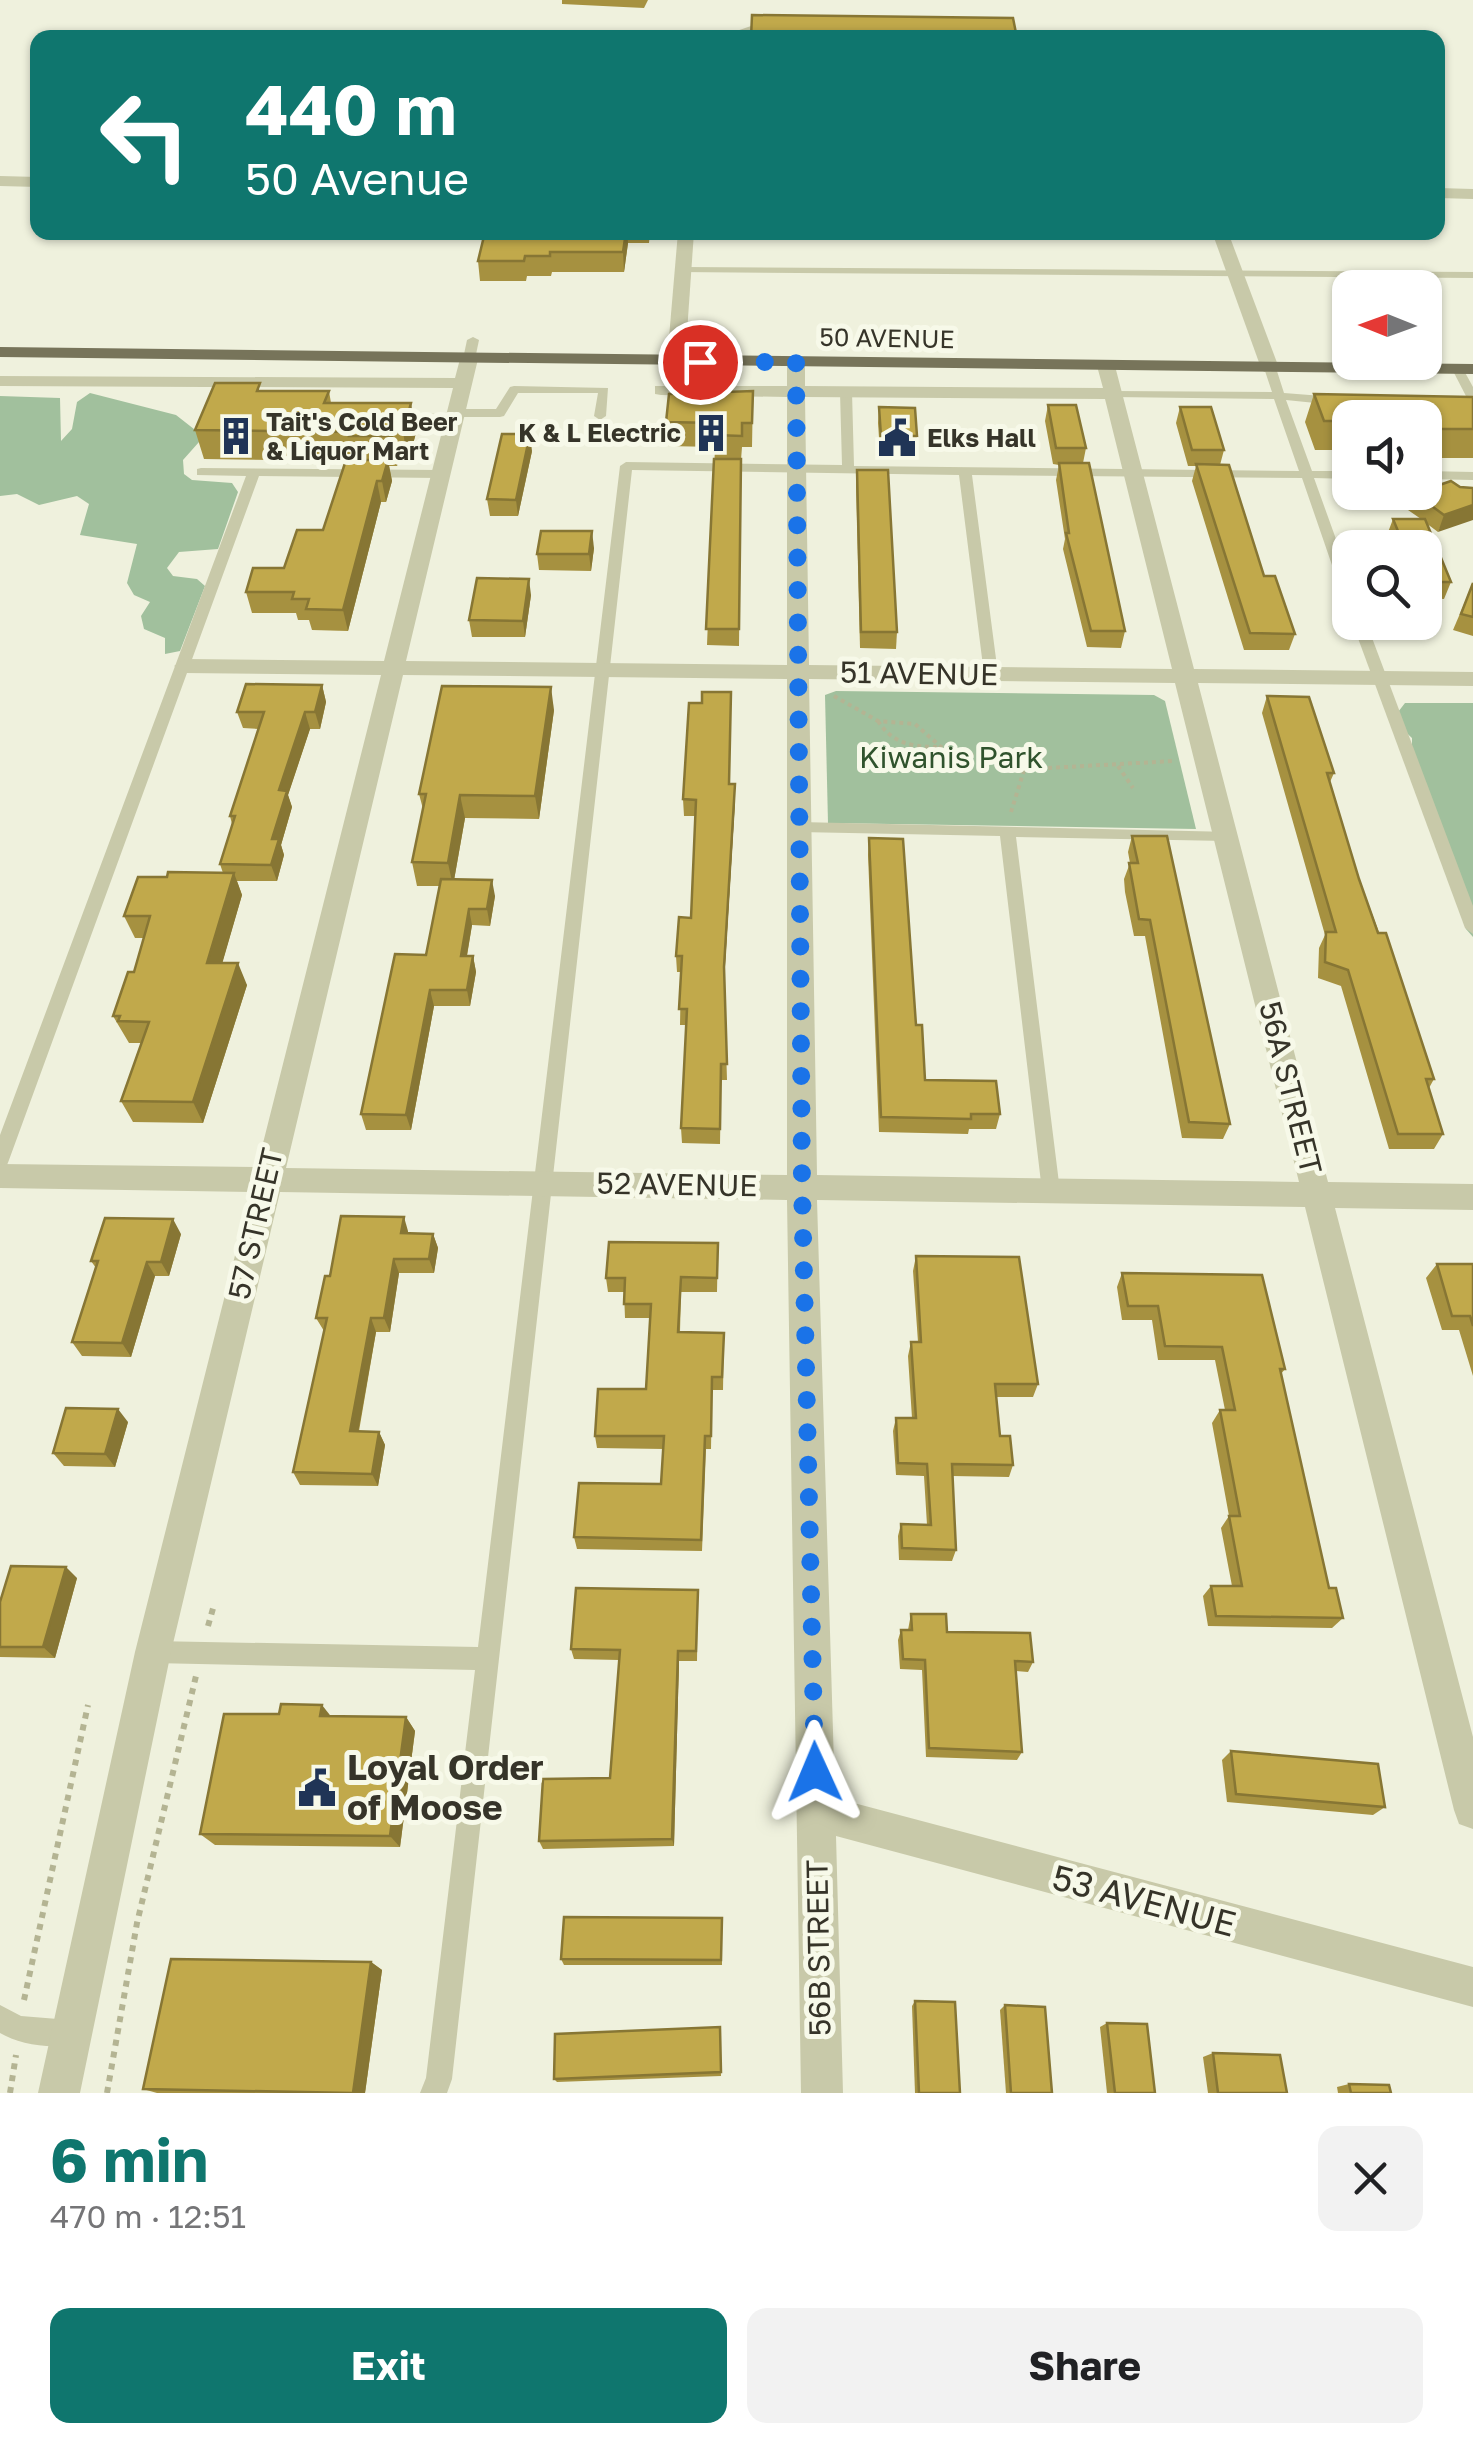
<!DOCTYPE html>
<html lang="en">
<head>
<meta charset="utf-8">
<style>
  :root { --surface:#fff; --page:#f2f2f2; --text:#202124; --muted:#757577; --accent:#0f766e }
  body { margin:0; font-family:"Golos Text",sans-serif; background:var(--page); color:var(--text); height:100vh; display:flex; flex-direction:column; font-size:38px; white-space:nowrap }
  * { box-sizing:border-box; margin:0 }
  p { font-size:32px; color:var(--muted) }
  .icon { flex:none; width:55px; height:55px; fill:none; stroke:currentColor; stroke-width:2; stroke-linecap:round; stroke-linejoin:round }
  .map { position:relative; height:2093px; overflow:hidden }
  .details { display:flex; flex-direction:column; background:var(--surface); flex:1 }
  .details>* { flex:none }
  .banner { position:absolute; left:30px; top:30px; width:1415px; height:210px; border-radius:20px; box-shadow:0 2px 8px #0004; background:#0f766e; color:#fff; overflow:hidden }
  .needle { width:65px; rotate:271deg }
  .controls { position:absolute; left:1332px; top:270px; display:grid; gap:20px }
  .controls a { display:grid; place-items:center; width:110px; height:110px; border-radius:20px; background:var(--surface); box-shadow:0 2px 8px #0004; font-size:50px }
  .pin { position:absolute; display:grid; place-items:center; width:85px; height:85px; color:#fff; margin:-42px; border:5px solid #fff; border-radius:50%; box-shadow:0 2px 10px #0007 }
  .me { position:absolute; width:110px; margin:-55px; rotate:359deg; stroke-linejoin:round; filter:drop-shadow(0 0 8px #0008) }
  .turn { display:flex; align-items:center; gap:35px; height:210px; padding:0 50px; font-size:45px }
  .turn .icon { width:130px; height:130px; stroke-width:2.5 }
  .turn b { display:block; font-size:70px; line-height:85px }
  .round { display:grid; place-items:center; flex:none; width:105px; height:105px; border-radius:20px; background:var(--page) }
  .overview { display:flex; align-items:center; justify-content:space-between; height:170px; padding:0 50px }
  h1 { font-size:60px; font-weight:700; line-height:75px; color:var(--accent) }
  .button { display:flex; gap:20px; margin-top:auto; padding:20px 50px }
  .button a { flex:1; height:115px; border-radius:20px; background:var(--accent); color:#fff; font-size:40px; font-weight:700; line-height:115px; text-align:center }
  .button a+a { background:var(--page); color:var(--text) }
  .map>svg:first-child { display:block }
  .green { fill:#a1c09d }
  .lines { fill:none; stroke-linecap:round; stroke-linejoin:round }
  .path-far1 { stroke:#b4b493; stroke-width:4; stroke-dasharray:4 4; stroke-linecap:butt }
  .path { stroke:#b4b493; stroke-width:6; stroke-dasharray:6 6; stroke-linecap:butt }
  .service { fill:#c8c9a9; fill-rule:evenodd }
  .minor { fill:#c8c9a9; fill-rule:evenodd }
  .primary { fill:#77745a; fill-rule:evenodd }
  .wall { fill:#a69140 }
  .shaded-wall { fill:#877634 }
  .building { fill:#c1a94b; stroke:#877634; stroke-width:2.5 }
  .route { stroke:#1a73e8; stroke-width:18; stroke-dasharray:0 32.4 }
  .labels { text-anchor:middle; stroke-width:10; stroke-linejoin:round; paint-order:stroke }
  .far-street-label { font-size:25px; fill:#363429; stroke:#f7f9e9 }
  .far-poi-label { font-size:25px; font-weight:bold; fill:#363429; stroke:#f7f9e9; text-anchor:start }
  .street-label { font-size:30px; fill:#363429; stroke:#f7f9e9 }
  .park-label { font-size:30px; fill:#30532d; stroke:#f7f9e9 }
  .near-poi-label { font-size:35px; font-weight:bold; fill:#363429; stroke:#f7f9e9; text-anchor:start }
  .near-street-label { font-size:35px; fill:#363429; stroke:#f7f9e9 }
</style>
</head>
<body>
<div class="map">
<svg width="1473" height="2093" viewBox="0 0 1473 2093">
  <rect width="100%" height="100%" fill="#eff1dd"/>
  <g class="green">
    <path d="M90,393l86,22 23,18v9l-16,18 1,14 8,6 40,3 6,9 -20,57 -39,3 -12,16 6,8 24,3 8,7 -25,65 -15,3v-16l-21,-9 -3,-13 9,-14 -16,-7 -7,-12 10,-39 -57,-9 9,-31 -12,-8 -38,9 -22,-11 -17,2v-100l60,2 1,43 11,-12 5,-27z"/>
    <path d="M836,691l318,4 11,6 31,128 -368,-6 -3,-128z"/>
    <path d="M1405,703h68v234l-7,-8 -54,-175v-16l-14,-13 -3,-9z"/>
  </g>
  <g class="lines">
    <g class="path-far1">
      <path d="M834,696l44,25 37,3 26,23 67,18 40,3 126,-7"/>
      <path d="M878,721c14,23 36,26 61,26"/>
      <path d="M1118,766l15,22"/>
      <path d="M1011,812l14,-45"/>
    </g>
    <g class="path">
      <path d="M208,1626l6,-21"/>
      <path d="M24,2000l64,-295"/>
      <path d="M10,2093l6,-38"/>
      <path d="M107,2093l30,-170 59,-247"/>
    </g>
    <g class="service">
      <path d="M751,26l27,3 -57,9 1,-2z"/>
      <path d="M683,267l790,5v6l-794,-6 -1,-2z"/>
      <path d="M473,337l6,3 -4,19 -6,3 -6,-3 4,-19z"/>
      <path d="M1270,365l6,3 8,25 51,4 6,4 -6,4 -49,-5 26,71h38v8l-36,-1 36,100v23l-7,-4 -41,-119 -330,-3 26,199 -7,5 -7,-5 -25,-199 -327,-5 -180,1609 -5,14h-27l6,-15 49,-408 -322,-7 -8,-3 -3,-8 3,-8 8,-3 325,6 142,-1181 6,-4 216,3 -2,-73 6,-3 6,3 2,74 445,5 -25,-72 -161,-2 -6,-3 6,-3 159,1 -8,-24z"/>
      <path d="M1458,366l4,1 11,20v15l-6,-4 -15,-29z"/>
      <path d="M514,386l94,2 -2,28 -6,4 -6,-4 4,-23h-80l-14,23 -4,1h-41l-1,4 -4,1 -62,-1 -6,-4 6,-4 58,1 1,-4 4,-1h41l14,-22z"/>
      <path d="M201,468l238,2 6,4 -6,4 -180,-2 -250,684 -2,5 -7,3v-33l246,-659 -49,-1v-6z"/>
      <path d="M1425,471l48,1v8l-48,-1z"/>
      <path d="M1352,622h14l107,284v28l-8,-6z"/>
      <path d="M799,822l433,10 2,4 -8,5 -210,-4 44,354 -2,6 -7,2 -7,-2 -2,-6 -42,-355 -201,-4 -8,-5z"/>
      <path d="M0,2005l21,11 49,4 9,4 4,9 -4,9c-21,9 -59,3 -79,-9z"/>
    </g>
    <g class="minor">
      <path d="M0,176l38,1v10l-38,-1z"/>
      <path d="M1438,188l35,1v10l-35,-1z"/>
      <path d="M678,232h16l-9,129 -9,5 -9,-5z"/>
      <path d="M1212,232h16l51,136 -3,4h-12l-3,-4z"/>
      <path d="M469,354l9,5 -72,302 381,4v-268l-126,-2 -6,-1v-8h132v-23l9,-5 9,5v23l298,2 -6,-22 9,-5 9,5 79,303 279,3v14l-275,-3 130,499 145,2v26l-138,-2 138,529v92l-14,-5 -5,-14 -149,-603 -488,-7 18,598 638,169v40l-637,-171 7,257h-42l-14,-893 -507,-8 -109,460 -91,441h-42l97,-441 116,-460 -251,-4v-24l257,3 124,-492 -196,-2 -11,-7 11,-7 199,2 69,-273 -453,-2v-10l455,2 5,-19zM805,397l300,2 67,270 -363,-4zM403,675l384,4v496l-501,-7zM809,679l366,4 124,499 -482,-7z"/>
    </g>
    <path class="primary" d="M0,347l1473,17v10l-1473,-17z"/>
  </g>
  <g class="wall">
    <path d="M562,0h86l-4,8 -82,-4z"/>
    <path d="M485,232h165l-1,11h-21l-4,29h-72l-1,4h-24l-1,5h-46l-2,-20z"/>
    <path d="M262,391h67l2,12 85,30 -8,29h-10l-1,4h-8l3,15 -6,21h-5l-33,129 -36,-1 -3,-10h-11l-2,-7h-44l-6,-21 38,-24 39,-38 23,-69 -142,-2 -9,-29z"/>
    <path d="M753,391l-1,56h-10l-1,13 -2,186 -32,-1 8,-198 -48,-1 -1,-24z"/>
    <path d="M1314,394l159,3v61h-48v-40h-75v32h-35l-10,-28z"/>
    <path d="M1048,405l38,43 -3,15 42,168 -4,17 -34,-1 -24,-98 2,-10 -9,-59 3,-15 -6,-1 -8,-43z"/>
    <path d="M879,407l38,29 -1,16h-36l-2,-29z"/>
    <path d="M1180,407l44,43 -4,15 44,111 31,58 -6,16h-45l-52,-169 4,-15h-8l-12,-43z"/>
    <path d="M532,451l-14,65h-28l-3,-17z"/>
    <path d="M857,470l40,162 -1,17 -36,-1 -4,-162z"/>
    <path d="M1460,487l-22,45 -12,-9 25,59 -7,17 -19,-1v-50h-34l-4,-13 6,-16h28l-13,-9 6,-17z"/>
    <path d="M594,548l-3,23 -52,-1 -2,-16z"/>
    <path d="M1473,583v53l-20,-6z"/>
    <path d="M531,595l-6,42h-53l-3,-17z"/>
    <path d="M322,685l4,17 -6,27h-10l-22,66 4,12 -11,38 3,10 -7,26h-40l5,14 -20,68 25,22 -44,138 -70,-1 -12,-21 21,-58h-13l-16,-27 21,-44 10,-34h-9l-11,-22 43,-39 56,-4 -3,-9 12,-40 -2,-8 29,-87 -16,-1 -6,-16z"/>
    <path d="M1267,696l67,77 -4,9 29,97 75,200 -5,9 14,46 -9,15h-45l-48,-163 -23,-8 1,-30 6,-13 -63,-222z"/>
    <path d="M554,710l-15,109 -74,-1 -11,62 41,16 -5,30 -18,-1 -5,31h6l3,16 -6,34h-36l-23,124h-45l-5,-16 65,-159 14,-69h-23l-5,-24 11,-53 -4,-15z"/>
    <path d="M730,784h5v17l-11,179 3,100h-6l-1,64 -38,-1 -1,-15 5,-103h-6l1,-53h-4l-1,-16 15,-38 5,-102h-12l-1,-17z"/>
    <path d="M1132,836l98,288 -7,15 -41,-1 -37,-202h-11l-9,-44 -1,-13 6,-16 -2,-11z"/>
    <path d="M869,838l47,187 9,55 75,34 -4,15h-27l-1,5 -89,-2 -11,-277z"/>
    <path d="M408,1231v2l25,1 5,14 -4,25h-35l-9,59h-14l-17,99 20,1 6,13 -7,41 -78,-1 -7,-13 31,-141 -8,-13 14,-42z"/>
    <path d="M181,1234l-12,42h-14l-24,81 -49,-1 -10,-14 24,-74 -5,-7z"/>
    <path d="M718,1243l-1,49h-36l-1,40 44,1 -1,57h-11l-1,59h-5l-4,102 -125,-2 -3,-12 87,-53 3,-35 -67,-1 -2,-12 51,-47 5,-71h-26l-1,-26h-16l-2,-14z"/>
    <path d="M916,1256l122,128 -5,13h-37l4,39 13,29 -4,12 -57,-1 4,74 -4,11 -53,-1 -1,-24 3,-12 26,1 -3,-49 -28,-1 -3,-44 3,-13h16l-4,-62 3,-14h7l-5,-71z"/>
    <path d="M1437,1264h36v112l-14,-46h-17l-16,-52z"/>
    <path d="M1122,1273l163,96 -4,5 48,214 14,30 -11,10 -124,-2 -5,-30 8,-10h21l-11,-58 8,-12 -17,-93 8,-13h5l-10,-50h-57l-6,-40h-30l-5,-33z"/>
    <path d="M128,1422l-13,45 -51,-1 -11,-13z"/>
    <path d="M77,1578l-22,80 -55,-1v-55z"/>
    <path d="M698,1590l-1,71h-18l-5,185 -131,3 -4,-8 71,-63 9,-118 -45,-1 -3,-10z"/>
    <path d="M911,1614l36,18 86,30 -5,10 -12,-1 6,81 -5,8 -91,-3 -4,-87 -22,-1 -2,-29 3,-10h7z"/>
    <path d="M331,1716l75,1 9,14 -15,116 -185,-2 -15,-11z"/>
    <path d="M1231,1751l154,56 -12,8 -146,-13 -5,-42z"/>
    <path d="M722,1918v47h-158l-3,-6z"/>
    <path d="M371,1962l11,8 -17,123h-208l-14,-4z"/>
    <path d="M915,2001l45,92h-45l-3,-87z"/>
    <path d="M1005,2005l47,88h-46l-6,-83z"/>
    <path d="M1107,2023l48,70h-48l-7,-66z"/>
    <path d="M720,2027l1,49 -164,6 -3,-3z"/>
    <path d="M1213,2053l74,40h-79l-5,-36z"/>
    <path d="M1349,2084l42,9h-53l-1,-6z"/>
  </g>
  <g class="shaded-wall">
    <path d="M626,232h1l1,11 -4,29 -1,-20z"/>
    <path d="M411,403l5,30 -8,29 -5,-30z"/>
    <path d="M392,432l6,30 -1,4 -6,-30z"/>
    <path d="M530,434l2,17 -14,65 -2,-16z"/>
    <path d="M388,460l4,21 -6,21 -4,-21z"/>
    <path d="M377,481l4,21 -33,129 -5,-21z"/>
    <path d="M1473,505v15l-35,12 6,-17z"/>
    <path d="M592,531l2,17 -3,23 -2,-17z"/>
    <path d="M529,579l2,16 -6,42 -2,-16z"/>
    <path d="M322,685l4,17 -6,27 -5,-17z"/>
    <path d="M551,687l3,23 -15,109 -4,-23z"/>
    <path d="M305,712l5,17 -22,66 4,12 -11,38 3,10 -7,26 -6,-16 1,-26 7,-49z"/>
    <path d="M735,784v17l-11,182v-16z"/>
    <path d="M460,795l5,23 -12,68 -5,-23z"/>
    <path d="M234,873l8,22 -26,90 -9,-22z"/>
    <path d="M492,880l3,16 -5,30 -3,-17z"/>
    <path d="M469,909l3,16 -8,47 -3,-16z"/>
    <path d="M473,956l3,16 -6,34 -3,-16z"/>
    <path d="M238,963l9,22 -44,138 -10,-21z"/>
    <path d="M430,990l4,16 -23,124 -5,-15z"/>
    <path d="M404,1217l4,14 -2,17 -5,-15z"/>
    <path d="M173,1219l8,15 -12,42 -8,-14z"/>
    <path d="M433,1234l5,14 -4,25 -5,-14z"/>
    <path d="M394,1259l5,14 -9,59 -6,-14z"/>
    <path d="M147,1262l8,14 -24,81 -9,-14z"/>
    <path d="M371,1318l5,14 -20,112 -6,-13z"/>
    <path d="M118,1409l10,13 -13,45 -10,-13z"/>
    <path d="M379,1432l6,13 -7,41 -6,-12z"/>
    <path d="M66,1567l11,11 -22,80 -12,-11z"/>
    <path d="M678,1651l1,10 -5,185 -2,-7z"/>
    <path d="M322,1705l11,14 -13,-3z"/>
    <path d="M406,1717l9,14 -15,116 -10,-11z"/>
    <path d="M371,1962l11,8 -17,123h-12z"/>
  </g>
  <g class="building">
    <path d="M752,15l261,3 4,20h-266z"/>
    <path d="M485,232h141l-3,20h-73v4h-25l-1,5h-46z"/>
    <path d="M215,383h45l-3,8h72l-5,12h87l-8,29h-11l-1,4h-42l1,-4 -155,-2z"/>
    <path d="M753,391l-1,32h-10v13l-27,-1 1,-12 -50,-1 3,-28z"/>
    <path d="M1314,394l159,3v32h-48v-11h-75v3h-26z"/>
    <path d="M1048,405h28l10,43h-30z"/>
    <path d="M879,407l36,1 2,28h-36z"/>
    <path d="M1180,407h31l13,43h-32z"/>
    <path d="M502,434h28l-14,66 -29,-1z"/>
    <path d="M714,459h27l-2,170h-33z"/>
    <path d="M346,460h42l-6,21h-5l-34,129 -37,-1 3,-10h-17l2,-7h-48l7,-24h31l13,-38h26z"/>
    <path d="M1059,463h30l36,168h-34l-25,-98h3z"/>
    <path d="M1196,464l33,1 35,111h11l20,58 -45,-1z"/>
    <path d="M857,470h31l9,162h-36z"/>
    <path d="M1451,481l9,6 13,1v17l-29,10 -30,-22 11,-1v-2z"/>
    <path d="M1393,519h32l26,63h-26v-34h-20z"/>
    <path d="M541,531h51l-3,23h-52z"/>
    <path d="M477,578l52,1 -6,42 -54,-1z"/>
    <path d="M1473,583v34l-12,-3z"/>
    <path d="M246,684l76,1 -7,27h-10l-26,78 8,1 -15,48h7l-8,26 -51,-1 15,-48h-5l34,-104h-27z"/>
    <path d="M442,686l109,1 -16,109 -75,-1 -12,68 -36,-1 14,-68h-7z"/>
    <path d="M702,692h29l-2,92h6l-11,183 3,97h-6l-1,65 -39,-1 6,-119h-8l3,-53h-6l3,-39 12,1 5,-118 -13,-1 6,-96h13z"/>
    <path d="M1267,696l42,1 25,76h-7l32,106 19,54h8l48,146h-8l17,55h-45l-50,-164 -23,-8 1,-30h10z"/>
    <path d="M1132,836h35l63,288 -41,-2 -39,-202 -11,-1 -10,-56h9z"/>
    <path d="M869,838l34,1 13,186h6l3,55 71,1 4,33h-29v5l-90,-2z"/>
    <path d="M168,872l66,1 -27,90h31l-45,139 -72,-1 28,-79 -31,-1 2,-5h-7l15,-44h6l16,-56h-26l14,-39h29z"/>
    <path d="M441,879l51,1 -5,29h-18l-8,47h12l-6,34h-37l-24,125 -45,-1 34,-160 31,1z"/>
    <path d="M341,1216l63,1 -3,16 32,1 -4,25h-35l-10,59h-13l-21,113 29,1 -7,42 -79,-2 34,-154h-11l9,-42h5z"/>
    <path d="M105,1218l68,1 -12,43h-14l-25,81 -50,-1 26,-81h-7z"/>
    <path d="M609,1242l109,1 -1,35 -36,-1 -3,55 46,1 -2,44h-10l-1,59h-6l-4,104 -127,-3 5,-54 82,1 3,-48h-69l3,-47h48l5,-85h-27l1,-26h-19z"/>
    <path d="M916,1256l103,1 19,127h-43l5,52h10l3,29 -61,-1 4,86 -54,-2 -1,-24 30,1 -4,-61 -29,-1 -2,-45h20l-5,-76h10z"/>
    <path d="M1437,1264h36v62l-3,-10h-18z"/>
    <path d="M1122,1273l140,2 23,94h-5l49,219h7l7,30 -127,-2 -5,-30h31l-13,-70h11l-20,-106h15l-13,-63 -57,-1 -7,-40h-30z"/>
    <path d="M66,1408l52,1 -13,45 -52,-1z"/>
    <path d="M11,1566l55,1 -23,80h-43v-45z"/>
    <path d="M576,1588l122,2 -2,61h-18l-6,188 -133,2 4,-62 67,-1 10,-128 -49,-1z"/>
    <path d="M911,1614h35l1,18 83,1 3,29 -18,-1 7,91 -93,-4 -4,-88 -22,-1 -2,-29h11z"/>
    <path d="M281,1704l41,1 -2,11 86,1 -16,119 -190,-2 24,-120h55z"/>
    <path d="M1231,1751l147,13 7,43 -149,-13z"/>
    <path d="M564,1917l158,1 -1,42 -160,-1z"/>
    <path d="M171,1959l200,3 -18,131 -210,-4z"/>
    <path d="M915,2001l40,1 5,91h-41z"/>
    <path d="M1005,2005l40,2 7,86h-41z"/>
    <path d="M1107,2023l40,1 8,69h-40z"/>
    <path d="M720,2027l1,45 -167,7 1,-45z"/>
    <path d="M1213,2053l67,2 7,38h-69z"/>
    <path d="M1349,2084l40,1 2,8h-40z"/>
  </g>
  <g class="lines">
    <path class="route" d="M700,362h96l6,825 13,585"/>
  </g>
  <defs>
    <g id="building-bare" transform="scale(3)"><path d="M-4-6H4V6H1V3H-1V6H-4ZM-2.5-4.3h1.7v1.8h-1.7ZM.8-4.3h1.7v1.8H.8ZM-2.5-1h1.7V.8h-1.7ZM.8-1h1.7V.8H.8Z" fill="#203456" stroke="#f7f9e9" stroke-width="2.5" paint-order="stroke"/></g>
    <g id="civic-bare" transform="scale(3)"><path d="M-.6-6.5H3V-4.5H.6V-3L4-1V1h2V6H-6V1h2V-1L-.6-3ZM-1.2 2.5V6h2.4V2.5Z" fill="#203456" stroke="#f7f9e9" stroke-width="2.5" paint-order="stroke"/></g>
  </defs>
  <g fill-rule="evenodd">
    <use href="#building-bare" x="711" y="433"/>
    <use href="#building-bare" x="236" y="436"/>
    <use href="#civic-bare" x="897" y="438"/>
    <use href="#civic-bare" x="317" y="1788"/>
  </g>
  <g class="labels">
    <g class="far-street-label">
      <text transform="translate(887 338) rotate(1)" y="9">50 AVENUE</text>
    </g>
    <g class="far-poi-label">
      <text x="266" y="431">Tait's Cold Beer<tspan x="266" dy="29">&amp; Liquor Mart</tspan></text>
      <text x="681" y="442" text-anchor="end">K &amp; L Electric</text>
      <text x="927" y="447">Elks Hall</text>
    </g>
    <g class="street-label">
      <text transform="translate(919 674) rotate(1)" y="10">51 AVENUE</text>
      <text transform="translate(1290 1088) rotate(76)" y="10">56A STREET</text>
      <text transform="translate(677 1185) rotate(1)" y="10">52 AVENUE</text>
      <text transform="translate(256 1224) rotate(-77)" y="10">57 STREET</text>
      <text transform="translate(819 1948) rotate(-91)" y="10">56B STREET</text>
    </g>
    <g class="park-label">
      <text x="951" y="768">Kiwanis Park</text>
    </g>
    <g class="near-poi-label">
      <text x="347" y="1780">Loyal Order<tspan x="347" dy="40">of Moose</tspan></text>
    </g>
    <g class="near-street-label">
      <text transform="translate(1144 1901) rotate(15)" y="12">53 AVENUE</text>
    </g>
  </g>
</svg>
<div class="controls">
<a><svg class="needle" viewBox="-14 -14 28 28"><path d="M0-13l5 13h-10z" fill="#e53935"/><path d="M0 13l5-13h-10z" fill="#757577"/></svg></a>
<a><svg class="icon" aria-label="sound" viewBox="0 0 24 24"><path d="M4 9h4l5-4v14l-5-4H4zM17 9q2 3 0 6"/></svg></a>
<a><svg class="icon" aria-label="search" viewBox="0 0 24 24"><circle cx="10" cy="10" r="6"/><path d="M15 15l6 6"/></svg></a>
</div>
<div class="pin" style="left:700px;top:362px;background:#d93025"><svg class="icon" aria-label="arrive" viewBox="0 0 24 24"><path d="M6 21V4h12l-3 4 3 4H6"/></svg></div>
<svg class="me" style="left:815px;top:1772px" viewBox="-20 -20 40 40"><path d="M0-17L14 15 0 8-14 15z" fill="#1a73e8" stroke="#fff" stroke-width="4"/></svg>
<div class="banner">
<div class="turn"><svg class="icon" aria-label="left" viewBox="0 0 24 24"><path d="M17 20v-9H6M10 6l-5 5 5 5"/></svg><div><b>440 m</b>50 Avenue</div></div>
</div>
</div>
<section class="details">
<div class="overview"><div><h1>6 min</h1><p>470 m · 12:51</p></div><a class="round"><svg class="icon" aria-label="close" viewBox="0 0 24 24"><path d="M6 6l12 12M18 6L6 18"/></svg></a></div>
<div class="button"><a>Exit</a><a>Share</a></div>
</section>
</body>
</html>
